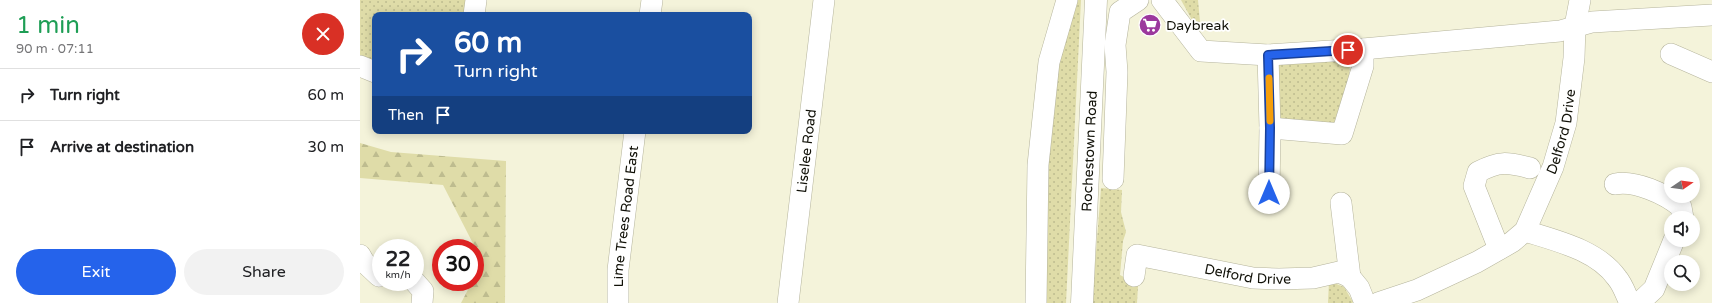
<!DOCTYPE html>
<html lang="en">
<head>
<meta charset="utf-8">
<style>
  :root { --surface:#fff; --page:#f2f2f2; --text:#202124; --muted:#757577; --line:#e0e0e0; --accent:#2563eb }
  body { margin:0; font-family:"Varela Round",sans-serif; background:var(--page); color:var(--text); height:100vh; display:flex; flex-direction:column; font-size:15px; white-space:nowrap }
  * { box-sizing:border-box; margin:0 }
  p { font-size:13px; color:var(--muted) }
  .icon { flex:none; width:22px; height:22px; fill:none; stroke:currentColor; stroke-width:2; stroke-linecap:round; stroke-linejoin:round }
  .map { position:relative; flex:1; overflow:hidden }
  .sheet { display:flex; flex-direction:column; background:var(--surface); width:360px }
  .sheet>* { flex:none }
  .banner { position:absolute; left:12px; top:12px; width:380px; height:122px; border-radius:8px; box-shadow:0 2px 10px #0003; background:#1a4fa0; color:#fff; overflow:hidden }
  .needle { width:26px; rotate:77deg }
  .controls { position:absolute; left:1304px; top:167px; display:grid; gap:8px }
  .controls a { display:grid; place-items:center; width:36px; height:36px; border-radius:50%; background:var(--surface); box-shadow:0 2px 10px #0003; font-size:20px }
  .speed { position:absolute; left:12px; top:239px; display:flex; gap:8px; font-size:20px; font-weight:700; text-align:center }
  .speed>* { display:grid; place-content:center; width:52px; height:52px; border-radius:50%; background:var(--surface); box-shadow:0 2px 10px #0003; line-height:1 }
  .speed small { font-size:10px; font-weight:400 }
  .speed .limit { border:6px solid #d22; background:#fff; color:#111 }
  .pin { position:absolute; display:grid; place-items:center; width:34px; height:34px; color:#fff; margin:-17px; border:2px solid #fff; border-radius:50%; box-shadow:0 1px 4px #0007 }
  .me { position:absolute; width:44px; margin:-22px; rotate:0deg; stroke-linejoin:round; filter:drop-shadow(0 0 3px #0008) }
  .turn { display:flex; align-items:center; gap:14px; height:84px; padding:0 16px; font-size:18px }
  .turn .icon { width:52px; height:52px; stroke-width:2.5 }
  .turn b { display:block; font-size:28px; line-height:34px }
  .then { display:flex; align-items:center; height:38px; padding:0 16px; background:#0003; gap:8px; font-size:15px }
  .round { display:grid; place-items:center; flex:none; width:42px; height:42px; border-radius:21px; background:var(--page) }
  .head { display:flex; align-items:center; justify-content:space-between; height:68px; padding:0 16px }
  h1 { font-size:24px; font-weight:600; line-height:30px; color:#1e9e55 }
  .action { display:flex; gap:8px; margin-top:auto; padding:8px 16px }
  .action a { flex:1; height:46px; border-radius:24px; background:var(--accent); color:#fff; font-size:16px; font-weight:600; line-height:46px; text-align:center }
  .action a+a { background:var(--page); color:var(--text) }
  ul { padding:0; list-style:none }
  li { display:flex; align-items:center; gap:12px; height:52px; padding:0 16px; border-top:1px solid var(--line) }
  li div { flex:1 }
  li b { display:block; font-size:15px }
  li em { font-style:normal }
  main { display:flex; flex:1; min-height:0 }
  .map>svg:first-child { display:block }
  .grass { fill:url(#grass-dots) }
  .forest { fill:url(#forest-firs) }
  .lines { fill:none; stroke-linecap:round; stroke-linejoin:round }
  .minor-casing { stroke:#b5b49c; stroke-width:22 }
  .major-casing { stroke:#b5b49c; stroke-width:23 }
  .minor { stroke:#fff; stroke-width:21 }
  .major { stroke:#fff; stroke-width:22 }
  .route-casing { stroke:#184099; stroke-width:10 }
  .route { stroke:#2563eb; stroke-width:7 }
  .slow { stroke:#f59e0b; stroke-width:7 }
  .labels { text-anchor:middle; stroke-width:3.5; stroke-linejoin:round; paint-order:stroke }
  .poi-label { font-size:14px; fill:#101007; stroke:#fff; text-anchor:start }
  .street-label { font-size:14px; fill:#101007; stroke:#fff }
</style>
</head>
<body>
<main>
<section class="sheet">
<div class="head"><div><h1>1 min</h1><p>90 m · 07:11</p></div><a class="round" style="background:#d93025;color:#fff"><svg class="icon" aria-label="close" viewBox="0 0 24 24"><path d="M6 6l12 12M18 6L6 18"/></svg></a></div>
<ul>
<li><svg class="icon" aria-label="right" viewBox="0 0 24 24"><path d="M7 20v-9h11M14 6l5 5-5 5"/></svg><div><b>Turn right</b></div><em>60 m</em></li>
<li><svg class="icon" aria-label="arrive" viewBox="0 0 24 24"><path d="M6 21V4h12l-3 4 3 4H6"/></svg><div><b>Arrive at destination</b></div><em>30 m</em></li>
</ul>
<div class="action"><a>Exit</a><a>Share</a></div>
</section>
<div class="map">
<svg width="1352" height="303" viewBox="0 0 1352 303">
  <defs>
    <pattern id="grass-dots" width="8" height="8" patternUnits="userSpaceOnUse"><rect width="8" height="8" fill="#dfdca8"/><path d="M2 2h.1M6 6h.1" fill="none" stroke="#bebc8f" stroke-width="1.8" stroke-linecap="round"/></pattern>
    <pattern id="forest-firs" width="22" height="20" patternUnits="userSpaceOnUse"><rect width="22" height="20" fill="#dfdca8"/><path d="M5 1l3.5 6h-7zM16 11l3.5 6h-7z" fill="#bebc8f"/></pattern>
  </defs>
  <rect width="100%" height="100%" fill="#f4f3da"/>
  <g class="grass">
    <path d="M0,0h116l-2,15h-99v55l-15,-4z"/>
    <path d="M711,0h10l-15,303h-26l13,-241z"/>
    <path d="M821,0h17l2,22 -4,2 -4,-4z"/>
    <path d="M980,60l10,3 -2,28 -9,29 -14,8 -45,-7 -4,-58z"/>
    <path d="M741,188l21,2 -1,22 5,20 -3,9 -3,34 6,3 9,1 3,7 -1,17h-45z"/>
    <path d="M969,281l15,6 9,15 -1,1h-24z"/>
  </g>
  <path class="forest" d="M0,143l31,9 115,9 -1,142h-44l11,-21h3v-7l7,-14 -39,-76 -83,-7z"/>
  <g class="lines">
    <g class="minor-casing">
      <g id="minor">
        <path d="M802,0l39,51 67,4 95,-6 197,-18 32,-9 120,-7"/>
        <path d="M114,15l2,-15"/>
        <path d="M290,15l2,-15"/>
        <path d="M1311,54l41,18"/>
        <path d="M908,55l2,73 -1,65"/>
        <path d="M0,66l15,6"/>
        <path d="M910,128l72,6 21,-68v-17"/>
        <path d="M753,179l4,-107 -2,-27 5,-33 18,-12"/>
        <path d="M1255,184c20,-4 51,10 66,23l2,11"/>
        <path d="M981,203l9,74"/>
        <path d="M1165,231c32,10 72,19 92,47 6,7 9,17 13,25"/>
        <path d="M1139,249l-25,-63 4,-14c21,-11 29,-10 52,-4"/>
        <path d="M0,255l4,7 15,14 2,-1"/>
        <path id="s1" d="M774,276l3,-21 116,23 26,1 34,-1 26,-6 11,5 9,11 6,15"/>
        <path d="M55,282l8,9 -1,12"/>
        <path id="s2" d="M258,303v-33l17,-139"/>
        <path id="s3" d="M428,303l36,-303"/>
        <path d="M676,303l2,-138 11,-103 18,-62"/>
        <path id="s4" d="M1018,303l39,-13 60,-28 35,-20 13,-11 28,-64 13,-44 8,-65 1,-32 5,-26"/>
        <path d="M1279,303l15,-14 20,-49"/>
      </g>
    </g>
    <g class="major-casing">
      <g id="major">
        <path id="s5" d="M722,303l14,-303"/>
      </g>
    </g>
    <use href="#minor" class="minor"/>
    <use href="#major" class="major"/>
  </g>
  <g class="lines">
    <g class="route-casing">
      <path id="route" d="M909,193l1,-65 -2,-73 80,-5"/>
    </g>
    <use href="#route" class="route"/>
    <path class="slow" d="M909,78l1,43"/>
  </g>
  <defs>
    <g id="supermarket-disc" transform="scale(1.15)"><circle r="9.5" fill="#9c389d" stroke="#fff"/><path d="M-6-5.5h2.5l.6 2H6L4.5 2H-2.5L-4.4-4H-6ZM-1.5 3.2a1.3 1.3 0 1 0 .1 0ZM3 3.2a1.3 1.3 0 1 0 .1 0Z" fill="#fff"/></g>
  </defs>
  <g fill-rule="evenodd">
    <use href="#supermarket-disc" x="790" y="25"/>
  </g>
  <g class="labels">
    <g class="poi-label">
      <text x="806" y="30">Daybreak</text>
    </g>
    <g class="street-label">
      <text dy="5" stroke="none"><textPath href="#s4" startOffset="271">Delford Drive</textPath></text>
      <text dy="5" stroke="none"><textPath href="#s3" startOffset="153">Liselee Road</textPath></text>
      <text dy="5" stroke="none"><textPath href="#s5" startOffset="152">Rochestown Road</textPath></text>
      <text dy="5" stroke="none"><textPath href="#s2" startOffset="87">Lime Trees Road East</textPath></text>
      <text dy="5" stroke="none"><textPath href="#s1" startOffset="134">Delford Drive</textPath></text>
    </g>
  </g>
</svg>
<div class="controls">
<a><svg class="needle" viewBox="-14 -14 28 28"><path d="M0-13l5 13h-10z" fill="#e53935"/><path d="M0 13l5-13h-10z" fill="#757577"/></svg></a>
<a><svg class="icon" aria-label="sound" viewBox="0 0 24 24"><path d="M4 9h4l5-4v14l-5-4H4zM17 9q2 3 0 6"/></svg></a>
<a><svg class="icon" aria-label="search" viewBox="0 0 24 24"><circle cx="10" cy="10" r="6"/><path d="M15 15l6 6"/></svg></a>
</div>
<div class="speed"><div>22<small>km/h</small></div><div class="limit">30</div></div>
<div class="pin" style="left:988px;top:50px;background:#d93025"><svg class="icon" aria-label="arrive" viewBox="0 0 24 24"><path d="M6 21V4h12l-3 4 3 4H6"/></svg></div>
<svg class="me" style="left:909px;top:193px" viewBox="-20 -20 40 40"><circle r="19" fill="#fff"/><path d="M0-13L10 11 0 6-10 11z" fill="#2563eb"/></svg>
<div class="banner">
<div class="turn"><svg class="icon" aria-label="right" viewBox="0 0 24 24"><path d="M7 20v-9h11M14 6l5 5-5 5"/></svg><div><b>60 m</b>Turn right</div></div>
<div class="then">Then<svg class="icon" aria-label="arrive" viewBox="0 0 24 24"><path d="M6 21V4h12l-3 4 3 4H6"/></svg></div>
</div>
</div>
</main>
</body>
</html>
